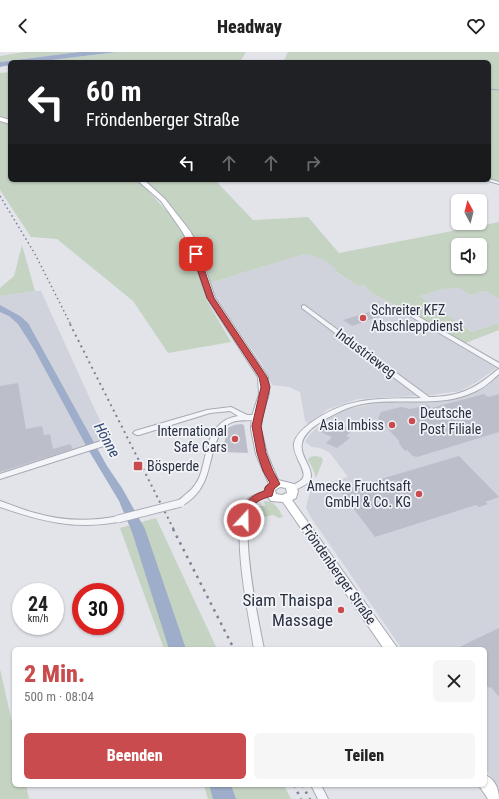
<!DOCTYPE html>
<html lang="de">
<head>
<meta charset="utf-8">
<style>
  :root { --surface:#fff; --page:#f6f6f6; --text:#222; --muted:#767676; --accent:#ca4b4d }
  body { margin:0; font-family:"Roboto Condensed",sans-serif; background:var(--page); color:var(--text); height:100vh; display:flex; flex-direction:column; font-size:15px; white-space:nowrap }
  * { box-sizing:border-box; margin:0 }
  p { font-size:13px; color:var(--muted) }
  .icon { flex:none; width:22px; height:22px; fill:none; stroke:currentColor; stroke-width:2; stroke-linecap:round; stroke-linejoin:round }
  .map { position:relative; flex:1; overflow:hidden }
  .side { position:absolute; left:12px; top:595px; width:475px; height:140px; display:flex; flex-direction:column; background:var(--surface); border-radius:6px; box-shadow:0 1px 3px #0004 }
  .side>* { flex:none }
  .banner { position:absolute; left:8px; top:8px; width:483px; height:122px; border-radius:6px; box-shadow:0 1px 3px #0004; background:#202124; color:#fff; overflow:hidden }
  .needle { width:26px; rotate:353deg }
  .buttons { position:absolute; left:451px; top:142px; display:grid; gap:8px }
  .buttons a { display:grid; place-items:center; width:36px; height:36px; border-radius:6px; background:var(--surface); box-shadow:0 1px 3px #0004; font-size:20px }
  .speed { position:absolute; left:12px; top:531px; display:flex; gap:8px; font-size:20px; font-weight:700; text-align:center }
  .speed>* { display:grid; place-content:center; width:52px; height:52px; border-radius:50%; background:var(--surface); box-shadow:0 1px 3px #0004; line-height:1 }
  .speed small { font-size:10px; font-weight:400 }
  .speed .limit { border:6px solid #d22; background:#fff; color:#111 }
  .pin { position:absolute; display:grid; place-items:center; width:34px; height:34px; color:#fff; margin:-17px; border-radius:8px; box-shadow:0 2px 6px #0006 }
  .me { position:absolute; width:44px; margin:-22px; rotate:21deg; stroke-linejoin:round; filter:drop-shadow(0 0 3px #0008) }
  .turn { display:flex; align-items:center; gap:14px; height:84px; padding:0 12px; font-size:18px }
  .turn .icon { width:52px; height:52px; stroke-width:2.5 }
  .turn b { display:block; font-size:28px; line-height:34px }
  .lanes { display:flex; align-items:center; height:38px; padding:0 12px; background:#0003; justify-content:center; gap:20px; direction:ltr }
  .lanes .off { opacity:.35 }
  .round { display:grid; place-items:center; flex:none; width:42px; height:42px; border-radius:6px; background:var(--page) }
  .headline { display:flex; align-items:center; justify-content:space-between; height:68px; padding:0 12px }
  h1 { font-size:24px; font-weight:800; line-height:30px; color:var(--accent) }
  .primary-button { display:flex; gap:8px; margin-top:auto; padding:8px 12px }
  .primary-button a { flex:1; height:46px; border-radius:6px; background:var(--accent); color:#fff; font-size:16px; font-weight:800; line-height:46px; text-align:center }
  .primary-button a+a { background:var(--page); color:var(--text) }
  header { display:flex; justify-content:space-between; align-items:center; height:52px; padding:0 12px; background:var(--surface); font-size:18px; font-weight:800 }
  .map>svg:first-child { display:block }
  .built { fill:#d0d3dc }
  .green { fill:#c5d3c3; fill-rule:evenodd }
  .water { fill:#9eadc9 }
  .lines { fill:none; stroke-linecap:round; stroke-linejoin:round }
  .stream { stroke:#9eadc9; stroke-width:1 }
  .building { fill:#bcbfca }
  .street-casing { stroke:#a7aab4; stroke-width:2 }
  .secondary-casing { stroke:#a7aab4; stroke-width:2 }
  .street { fill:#f4f5f8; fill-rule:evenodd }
  .secondary { fill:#fff; fill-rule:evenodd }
  .rail-far2 { stroke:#7c8193; stroke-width:1.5; stroke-dasharray:1.5 3; stroke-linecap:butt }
  .rail-far1 { stroke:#7c8193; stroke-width:2; stroke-dasharray:2 4; stroke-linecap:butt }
  .rail { stroke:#7c8193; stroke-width:2.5; stroke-dasharray:2.5 5; stroke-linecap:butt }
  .street-bridge-casing { stroke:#a7aab4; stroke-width:9; stroke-linecap:butt }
  .street-bridge { stroke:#f4f5f8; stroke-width:7 }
  .route { fill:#ca4b4d; stroke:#833132 }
  .poi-dot { fill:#ca4b4d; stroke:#f1f3f7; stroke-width:1.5 }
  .labels { text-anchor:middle; stroke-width:3.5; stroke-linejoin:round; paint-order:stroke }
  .poi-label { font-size:14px; fill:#2a3041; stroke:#f1f3f7; text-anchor:start }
  .street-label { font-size:14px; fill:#2a3041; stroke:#f1f3f7 }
  .water-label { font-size:15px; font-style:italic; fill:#354974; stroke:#f1f3f7 }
  .near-poi-label { font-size:17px; fill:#2a3041; stroke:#f1f3f7; text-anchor:end }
</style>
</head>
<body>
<header><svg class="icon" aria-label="back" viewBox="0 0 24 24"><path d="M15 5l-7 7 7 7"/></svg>Headway<svg class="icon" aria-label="heart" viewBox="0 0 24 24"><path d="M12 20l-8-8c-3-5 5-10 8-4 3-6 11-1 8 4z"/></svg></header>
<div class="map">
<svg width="499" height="747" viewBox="0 0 499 747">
  <rect width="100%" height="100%" fill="#e2e4ea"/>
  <g class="built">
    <path d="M310,202l11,3 18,13 -3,2 22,14 6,-1 7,8 46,23 82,50 -22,16 -17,9 -29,4 -73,4 -30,10 -20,15 -3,-3 -5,-29 -11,-5 -17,-2 -10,-21 -46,-65 -6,-16 91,-28z"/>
    <path d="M459,236l11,7 16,-4 13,8v24l-27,9 -52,-36 23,-7z"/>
    <path d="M35,239h6l65,143 -2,6 -104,34v-178z"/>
    <path d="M499,323v413l-14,-20v-119h-83l-92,-133 -4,-8 1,-6 5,-15 36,-10 -18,-24 -10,-5 -8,-1 -7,-5 5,-8 19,-16 18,-9 36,-7 65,-1 26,-8z"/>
  </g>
  <g class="green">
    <path d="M24,0h55l-79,10v-6z"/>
    <path d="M117,0h129l-6,10 -107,-2 -28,2h-70z"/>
    <path d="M280,0h219v130l-6,1 -13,-3h9v-118h-206l5,-10z"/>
    <path d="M10,20v47l-10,-3v-43z"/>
    <path d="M0,68l10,3v57h127l2,1 36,39 15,25 16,54 25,43 -63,11 -35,-52 -76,-62 -26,-2 -31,-47z"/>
    <path d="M145,128h70l38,40 55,-3 31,36 160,-31v77l-13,-8 -16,4 -11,-7 -16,1 -23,7 52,36 27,-9v7l-36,14 -46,-28 -46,-23 -7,-8 -6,1 -23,-15 3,-1c-12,-8 -21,-17 -37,-15l-91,28 -21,-54 -23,-29zM458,193h22v22h-22z"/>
    <path d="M22,193l13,46 -35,5v-8l14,-12z"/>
    <path d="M315,404l6,1 2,3 -7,18 -3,-9 -5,-9 2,-3z"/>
    <path d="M264,449c11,0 14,7 19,16l-4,1 -6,-3 -25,6 5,-15h12z"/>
    <path d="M156,466l61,131h-53l-44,-121z"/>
    <path d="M0,617l14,62v54h12l3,14h-29z"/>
    <path d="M204,733h80l7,14h-83z"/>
  </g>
  <g class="water">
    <path d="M79,0h38l-82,10h-25v3l-10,2v-5z"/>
    <path d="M0,253l20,11 8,7 79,143 15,22 23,41 41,120h-17l-37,-117 -13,-31 -30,-50 -55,-102 -16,-25 -9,-8 -9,-4z"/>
    <path d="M209,733h22l5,14h-23z"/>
  </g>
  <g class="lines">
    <path class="stream" d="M489,37l10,1"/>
  </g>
  <g class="building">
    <path d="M375,258l8,5 -31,11 -9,-6z"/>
    <path d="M18,331l8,46 16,-3 2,9 6,-1 3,15 17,-5 3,5 -73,23v-86z"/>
    <path d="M484,342l4,3 11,-3v38l-82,25 -4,-1 -6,-6 -2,1 -7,-9h2l-22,-24 3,-6 20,-5 9,2 18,-4 3,3z"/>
    <path d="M241,372l3,1 4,28 -26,-1 6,-24 6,-3z"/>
    <path d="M326,373l13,6 5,-5 9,4 -7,6 4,2 -13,10 -11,-5 6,-6 -14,-6z"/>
    <path d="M459,404l40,41 -14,5 3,2 -9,3 -3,-2 -101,32 -35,-46z"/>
    <path d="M499,576v69l-8,-10 -2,1 -4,-4v-35h-30z"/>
  </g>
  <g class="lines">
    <g class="street-casing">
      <g id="street">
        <path d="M489,127l10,3v2l-14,-4h4z"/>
        <path d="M304,253l125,92c29,0 46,-8 68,-27l2,-1v5c-8,7 -15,14 -25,18 -42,20 -92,-1 -133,19 -12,6 -36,17 -39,32 -4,17 23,33 -1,44 -4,2 -7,4 -12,3l-1,-2c4,-4 12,-5 15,-10 4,-8 -11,-23 -9,-35 2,-9 11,-16 18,-21 36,-26 67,-23 109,-24l-119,-90v-2z"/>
        <path d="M407,258l92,53v5l-94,-55 -1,-1z"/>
        <path d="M231,355l16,8h11l3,2c-9,8 -29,-4 -40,15 -14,23 -8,51 -32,69 -4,3 -6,5 -11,4l-1,-2 1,-2c9,-8 16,-12 21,-23 8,-18 6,-45 25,-57 4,-3 10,-4 14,-5l-8,-5 -20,2 -71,22h-2l-4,-2 2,-2 72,-21z"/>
        <path d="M104,388h6l1,2 -1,2 -110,35v-5z"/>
        <path d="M269,438l4,3 -1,2c-5,2 -13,3 -17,7 -19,16 4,122 9,147h-10c-4,-29 -27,-130 -5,-151 3,-3 15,-6 20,-8z"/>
        <path d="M0,449c12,4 23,9 35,12 28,8 55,9 83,3l3,1 1,2 -1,2 -3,1c-43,8 -78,-1 -118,-15z"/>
        <path d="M311,733h10l7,14h-10z"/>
      </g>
    </g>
    <g class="secondary-casing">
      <g id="secondary">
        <path d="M0,65l10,3v4l-10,-3z"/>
        <path d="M137,128h7l21,19 25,32 7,13 18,54 53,79 1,17 -7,22 -1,13 6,25 11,26 16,4 4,7 -2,7 -4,2 106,149h-14l-101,-147 -12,-1 -6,-7v-6l4,-4 -13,-30 -5,-25 1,-13 7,-22 -1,-17 -51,-79 -18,-54 -7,-13 -21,-30zM280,435l6,1 1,5 -5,2 -6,-1 -1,-4z"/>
        <path d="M485,723c10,4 14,14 14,24h-11l-8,-12 -1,-2h6z"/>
      </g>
    </g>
    <use href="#street" class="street"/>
    <use href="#secondary" class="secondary"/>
    <path class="rail-far2" d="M0,144l35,58 36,71"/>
    <path class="rail-far1" d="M70,272l104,206"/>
    <g class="rail">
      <path d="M173,477l61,120"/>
      <path d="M294,733l7,14"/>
      <path d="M302,733l8,14"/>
    </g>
    <g class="street-bridge-casing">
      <path id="street-bridge" d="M118,467l63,-16"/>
    </g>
    <use href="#street-bridge" class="street-bridge"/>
  </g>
  <path class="route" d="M196,200l3,2 15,44 53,79 3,10 -9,39 5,27 7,18 7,13 -6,5 -2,7c-15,4 -20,7 -23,24l-5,3 -5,-3c3,-16 10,-24 25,-29l2,-5 4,-3 -7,-12 -6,-18 -5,-27 9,-39 -2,-10 -52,-79 -15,-44z"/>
  <g class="poi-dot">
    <circle cx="363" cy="266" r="4"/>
    <circle cx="412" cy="369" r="4"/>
    <circle cx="392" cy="373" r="4"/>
    <circle cx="235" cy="387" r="4"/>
    <rect x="133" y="409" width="10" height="10" rx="2"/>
    <circle cx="419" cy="442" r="4"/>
    <circle cx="341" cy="558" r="4"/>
  </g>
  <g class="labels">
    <g class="poi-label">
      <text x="371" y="263">Schreiter KFZ<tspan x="371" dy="16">Abschleppdienst</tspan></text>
      <text x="420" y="366">Deutsche<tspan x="420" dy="16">Post Filiale</tspan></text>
      <text x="384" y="378" text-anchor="end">Asia Imbiss</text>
      <text x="227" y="384" text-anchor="end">International<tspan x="227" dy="16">Safe Cars</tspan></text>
      <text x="147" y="419">Bösperde</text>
      <text x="411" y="439" text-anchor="end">Amecke Fruchtsaft<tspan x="411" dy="16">GmbH &amp; Co. KG</tspan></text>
    </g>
    <g class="street-label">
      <text transform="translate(366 301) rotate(37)" y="5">Industrieweg</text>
      <text transform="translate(339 522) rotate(55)" y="5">Fröndenberger Straße</text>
    </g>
    <g class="water-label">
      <text transform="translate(107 388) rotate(61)" y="5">Hönne</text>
    </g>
    <g class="near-poi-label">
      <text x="333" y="554">Siam Thaispa<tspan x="333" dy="20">Massage</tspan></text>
    </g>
  </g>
</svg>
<div class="buttons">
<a><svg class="needle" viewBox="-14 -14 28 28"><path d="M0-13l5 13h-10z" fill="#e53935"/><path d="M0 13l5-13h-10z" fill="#767676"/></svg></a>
<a><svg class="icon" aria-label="sound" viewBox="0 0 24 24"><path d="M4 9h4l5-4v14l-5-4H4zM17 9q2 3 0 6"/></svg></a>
</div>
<div class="speed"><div>24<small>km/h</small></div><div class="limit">30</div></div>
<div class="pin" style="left:196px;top:202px;background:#d93025"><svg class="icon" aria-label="arrive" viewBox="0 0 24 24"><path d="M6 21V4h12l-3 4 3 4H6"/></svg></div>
<svg class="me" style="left:244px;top:468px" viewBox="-20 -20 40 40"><circle r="17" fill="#ca4b4d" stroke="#fff" stroke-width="3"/><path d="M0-11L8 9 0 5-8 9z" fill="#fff"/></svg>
<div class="banner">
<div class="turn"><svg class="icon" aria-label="left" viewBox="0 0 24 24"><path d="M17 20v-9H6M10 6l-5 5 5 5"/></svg><div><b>60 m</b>Fröndenberger Straße</div></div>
<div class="lanes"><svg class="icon" aria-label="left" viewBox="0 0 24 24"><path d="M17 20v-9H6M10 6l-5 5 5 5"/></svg><svg class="icon off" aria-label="ahead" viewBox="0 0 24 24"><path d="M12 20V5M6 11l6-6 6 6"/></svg><svg class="icon off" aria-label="ahead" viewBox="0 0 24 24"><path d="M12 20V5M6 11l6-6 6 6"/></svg><svg class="icon off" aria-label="right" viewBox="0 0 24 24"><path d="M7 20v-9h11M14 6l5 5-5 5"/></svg></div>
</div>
<section class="side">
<div class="headline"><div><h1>2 Min.</h1><p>500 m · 08:04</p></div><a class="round"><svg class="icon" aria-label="close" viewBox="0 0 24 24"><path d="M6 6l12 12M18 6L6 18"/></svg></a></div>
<div class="primary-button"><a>Beenden</a><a>Teilen</a></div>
</section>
</div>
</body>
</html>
